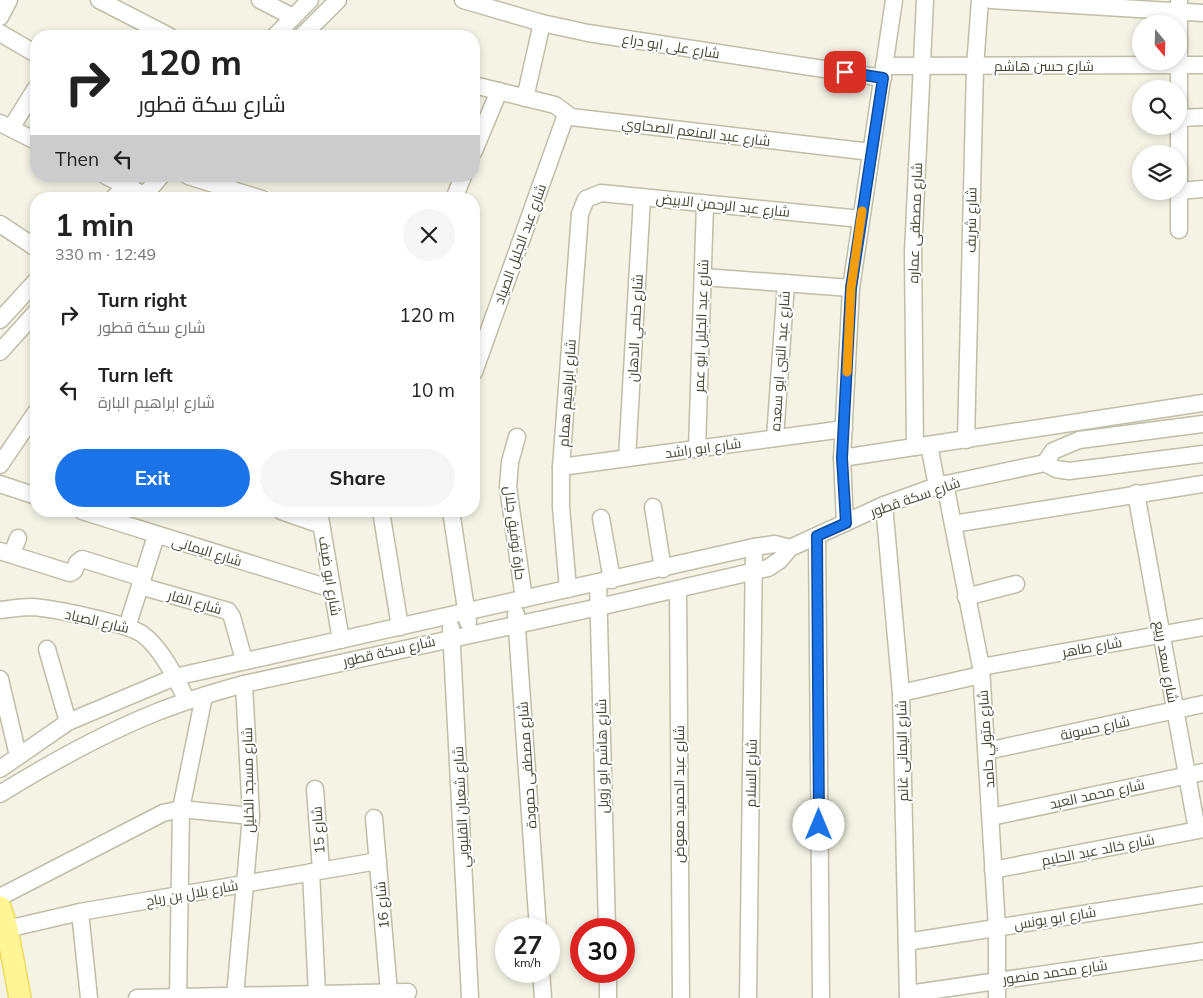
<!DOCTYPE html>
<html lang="en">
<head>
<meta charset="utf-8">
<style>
  :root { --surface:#fff; --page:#f6f6f6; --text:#222; --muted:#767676; --accent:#1a73e8 }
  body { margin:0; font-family:Mulish,Cairo,sans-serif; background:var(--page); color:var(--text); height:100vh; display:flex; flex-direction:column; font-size:19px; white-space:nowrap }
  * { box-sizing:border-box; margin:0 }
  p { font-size:16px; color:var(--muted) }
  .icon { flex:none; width:28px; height:28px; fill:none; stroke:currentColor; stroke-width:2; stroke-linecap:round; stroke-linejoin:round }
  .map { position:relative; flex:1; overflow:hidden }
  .side { position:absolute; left:30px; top:192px; width:450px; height:325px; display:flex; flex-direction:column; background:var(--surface); border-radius:20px; box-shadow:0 2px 8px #0003 }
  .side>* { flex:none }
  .hud { position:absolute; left:30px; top:30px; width:450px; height:152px; border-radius:20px; box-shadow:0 2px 8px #0003; background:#fff; color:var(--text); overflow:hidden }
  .needle { width:32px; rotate:161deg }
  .fabs { position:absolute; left:1132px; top:15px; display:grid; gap:10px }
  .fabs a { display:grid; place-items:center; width:55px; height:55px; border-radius:50%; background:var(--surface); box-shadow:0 2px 8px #0003; font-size:25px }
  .speed { position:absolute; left:495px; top:918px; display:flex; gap:10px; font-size:25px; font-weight:700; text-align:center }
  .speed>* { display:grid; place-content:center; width:65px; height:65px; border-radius:50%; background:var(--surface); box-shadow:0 2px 8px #0003; line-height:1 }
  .speed small { font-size:12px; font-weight:400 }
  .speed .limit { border:8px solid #d22; background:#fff; color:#111 }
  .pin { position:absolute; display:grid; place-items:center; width:42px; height:42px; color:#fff; margin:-21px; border-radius:10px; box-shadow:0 2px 8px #0006 }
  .me { position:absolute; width:55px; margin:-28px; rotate:0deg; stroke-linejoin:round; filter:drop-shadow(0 0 4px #0008) }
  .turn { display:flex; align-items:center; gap:18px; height:105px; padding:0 25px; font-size:22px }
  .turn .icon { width:65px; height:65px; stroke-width:2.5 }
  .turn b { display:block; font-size:35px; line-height:42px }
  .then { display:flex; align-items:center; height:48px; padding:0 25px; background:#0003; gap:10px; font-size:19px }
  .round { display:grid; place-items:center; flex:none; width:52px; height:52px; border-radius:26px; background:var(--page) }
  .summary { display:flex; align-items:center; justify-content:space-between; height:85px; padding:0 25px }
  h1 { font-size:30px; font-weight:700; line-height:38px }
  .button { display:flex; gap:10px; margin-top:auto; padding:10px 25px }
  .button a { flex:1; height:58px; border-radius:30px; background:var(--accent); color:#fff; font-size:20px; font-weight:700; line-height:58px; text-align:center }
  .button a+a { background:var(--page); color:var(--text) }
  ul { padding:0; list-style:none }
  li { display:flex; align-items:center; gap:15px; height:75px; padding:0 25px }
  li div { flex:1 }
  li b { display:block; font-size:19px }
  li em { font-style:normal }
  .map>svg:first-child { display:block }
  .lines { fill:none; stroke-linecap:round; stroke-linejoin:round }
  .minor-casing { stroke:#c0bda8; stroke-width:19 }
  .major-casing { stroke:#ebdc5d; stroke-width:24 }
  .minor { stroke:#fff; stroke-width:16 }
  .major { stroke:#fff595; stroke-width:21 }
  .route-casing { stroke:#114b97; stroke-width:12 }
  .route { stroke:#1a73e8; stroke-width:9 }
  .slow { stroke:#f59e0b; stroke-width:9 }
  .labels { text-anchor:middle; stroke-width:4; stroke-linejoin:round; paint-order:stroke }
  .street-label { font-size:14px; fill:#484435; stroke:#fff }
</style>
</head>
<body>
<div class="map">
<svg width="1203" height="998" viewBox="0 0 1203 998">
  <rect width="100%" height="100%" fill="#f4f3e6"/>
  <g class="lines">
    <g class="minor-casing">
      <g id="minor">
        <path d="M99,0l70,36"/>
        <path d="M260,0l33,17"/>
        <path d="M463,0l79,23 46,10 295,45"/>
        <path d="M991,0l212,13"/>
        <path d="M0,17l9,-17"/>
        <path d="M0,33l36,21"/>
        <path d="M275,36l35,-36"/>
        <path d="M302,36l36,-36"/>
        <path d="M884,66l319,-1"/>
        <path d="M474,85l81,20 16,12 300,35"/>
        <path d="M525,98l17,-75"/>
        <path d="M1180,118l23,-1"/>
        <path d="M0,123l36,18"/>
        <path d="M11,128l25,-40"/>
        <path d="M474,151l25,-60"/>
        <path d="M106,176l38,19"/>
        <path d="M188,176l74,23"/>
        <path d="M1179,191l24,-2"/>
        <path d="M113,199l21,-23"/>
        <path d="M141,199l20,-23"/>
        <path d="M454,199l9,-23"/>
        <path d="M0,224l36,24"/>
        <path d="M1179,230v-230"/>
        <path d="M703,277l148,11"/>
        <path d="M0,320l36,-39"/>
        <path d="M0,352l36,-40"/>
        <path d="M474,372l92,-257"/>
        <path d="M517,437l-7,25 -2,25 16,112"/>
        <path d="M775,438l11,-155"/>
        <path d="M966,440l9,-373 5,-67"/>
        <path d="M929,445l8,41"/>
        <path d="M915,447l-2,-195 12,-252"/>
        <path d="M697,449l8,-245"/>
        <path d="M627,458l15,-260"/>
        <path d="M842,458l361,-55"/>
        <path d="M1045,463l8,-12 26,-11 124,-16"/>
        <path d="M0,465l36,-53"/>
        <path d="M561,467l283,-38"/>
        <path d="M0,484l36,12"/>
        <path d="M945,484l36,183 16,261v70"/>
        <path d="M1136,493l61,337"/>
        <path d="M884,505l17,188 7,305"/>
        <path d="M653,507l10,62"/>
        <path d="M82,511l250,78"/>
        <path d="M281,511l40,14"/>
        <path d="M319,511l22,129"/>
        <path d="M381,511l19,116"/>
        <path d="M451,511l17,111"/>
        <path d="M601,518l11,62"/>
        <path d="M845,523l-3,-65 9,-170 43,-288"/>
        <path d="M953,524l250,-40"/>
        <path d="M817,536l4,462"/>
        <path d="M0,551l70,22 4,-2 3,-8 5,-4 61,19"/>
        <path d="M12,554l6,-16"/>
        <path d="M598,583l9,346"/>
        <path d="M140,586l88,25 4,6 12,43"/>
        <path d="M568,589l-7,-82v-40l19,-253 6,-15 15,-6 260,26"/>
        <path d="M678,589l3,409"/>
        <path d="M966,597l50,-13"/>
        <path d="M0,610c10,-1 21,-3 31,-3 21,1 95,16 111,27 19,13 35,46 45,67"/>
        <path d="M516,614l22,315"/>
        <path d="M127,627l29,-91"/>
        <path d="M451,628l19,370"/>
        <path d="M47,649l21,73"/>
        <path d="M981,667l222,-40"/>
        <path d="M0,679l18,77"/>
        <path d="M901,693l80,-18"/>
        <path d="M987,751l216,-47"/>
        <path d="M0,769l68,-47 107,-45 579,-130 21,-3 15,4"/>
        <path d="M315,789l6,81"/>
        <path d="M0,794c50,-31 102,-60 157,-82 28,-11 58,-20 87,-28l355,-77 169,-39 12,-8 10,-12 94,-43 53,-19 108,-23 11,6 13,2 134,-17"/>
        <path d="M991,817l212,-45"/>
        <path d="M374,818l15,174"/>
        <path d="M993,870l210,-41"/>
        <path d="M311,872l6,122"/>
        <path d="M0,897l163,-84 18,-4 70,7"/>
        <path d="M80,912l9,86"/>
        <path d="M7,929l73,-17 298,-51"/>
        <path d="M907,942l296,-47"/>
        <path d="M541,971l2,27"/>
        <path d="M608,971v27"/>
        <path d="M908,994l295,-43"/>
        <path d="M235,996l16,-180 -7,-132"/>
        <path d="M178,997l3,-188 23,-113"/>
        <path d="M137,998l271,-6"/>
        <path d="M748,998l6,-451"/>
      </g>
    </g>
    <g class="major-casing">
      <path id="major" d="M0,907l7,22 13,69"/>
    </g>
    <use href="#minor" class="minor"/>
    <use href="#major" class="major"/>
  </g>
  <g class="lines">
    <g class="route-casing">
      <path id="route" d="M819,825l-2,-289 29,-13 -4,-65 9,-170 32,-210 -38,-6"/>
    </g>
    <use href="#route" class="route"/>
    <path class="slow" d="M847,372l4,-84 11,-77"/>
  </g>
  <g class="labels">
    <g class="street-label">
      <text transform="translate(671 46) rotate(9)" y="5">شارع على ابو دراع</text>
      <text x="1044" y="71">شارع حسن هاشم</text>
      <text transform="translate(696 132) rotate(7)" y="5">شارع عبد المنعم الصحاوي</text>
      <text transform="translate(723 205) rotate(6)" y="5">شارع عبد الرحمن الابيض</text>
      <text transform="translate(971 220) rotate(-89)" y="5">شارع شريف</text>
      <text transform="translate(915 223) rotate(-88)" y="5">شارع مصطفى عماره</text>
      <text transform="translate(520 244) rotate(-70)" y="5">شارع عبد الجليل الصياد</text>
      <text transform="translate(701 326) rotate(-88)" y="5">شارع عبد الجليل ابو عمر</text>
      <text transform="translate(635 328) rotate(-87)" y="5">شارع حلمي الدهان</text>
      <text transform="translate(780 361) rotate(-86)" y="5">شارع عبد النبى ابو سعده</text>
      <text transform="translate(567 393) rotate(-86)" y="5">شارع ابراهيم همام</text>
      <text transform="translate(703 448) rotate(-8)" y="5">شارع ابو راشد</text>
      <text transform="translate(915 497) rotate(-19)" y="5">شارع سكة قطور</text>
      <text transform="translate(515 533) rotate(83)" y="5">حارة توفيق جلال</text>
      <text transform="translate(207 551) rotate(17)" y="5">شارع اليمانى</text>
      <text transform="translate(330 576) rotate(81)" y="5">شارع ابو ضيف</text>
      <text transform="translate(195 602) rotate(16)" y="5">شارع الفار</text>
      <text transform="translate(97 621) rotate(13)" y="5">شارع الصياد</text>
      <text transform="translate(1092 647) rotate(-10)" y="5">شارع طاهر</text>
      <text transform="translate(389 651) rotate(-13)" y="5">شارع سكة قطور</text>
      <text transform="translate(1166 662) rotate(80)" y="5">شارع سعد ربيع</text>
      <text transform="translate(1095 728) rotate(-12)" y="5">شارع حسونة</text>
      <text transform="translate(986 739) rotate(-94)" y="5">شارع متولي حامد</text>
      <text transform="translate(902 751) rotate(-91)" y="5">شارع اليمانى غانم</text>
      <text transform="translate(602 756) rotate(-91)" y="5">شارع هاشم ابو زويل</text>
      <text transform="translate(527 765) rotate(-94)" y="5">شارع مصطفى حمودة</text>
      <text transform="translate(751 773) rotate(-89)" y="5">شارع السلام</text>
      <text transform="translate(248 780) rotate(-91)" y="5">شارع مسجد الخليل</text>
      <text transform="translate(679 794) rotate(-90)" y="5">شارع عبد الحميد معوض</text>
      <text transform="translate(1097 794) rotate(-12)" y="5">شارع محمد العبد</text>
      <text transform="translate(461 807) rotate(-93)" y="5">شارع شعبان القليوبي</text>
      <text transform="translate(318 830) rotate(-94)" y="5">شارع 15</text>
      <text transform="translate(1098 850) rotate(-11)" y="5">شارع خالد عبد الحليم</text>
      <text transform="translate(192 893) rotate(-10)" y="5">شارع بلال بن رباح</text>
      <text transform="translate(382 905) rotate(-95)" y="5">شارع 16</text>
      <text transform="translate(1055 918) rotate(-9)" y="5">شارع ابو يونس</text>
      <text transform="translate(1055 972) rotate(-8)" y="5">شارع محمد منصور</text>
    </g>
  </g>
</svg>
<div class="fabs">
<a><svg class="needle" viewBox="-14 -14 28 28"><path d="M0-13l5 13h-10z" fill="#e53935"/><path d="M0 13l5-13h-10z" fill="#767676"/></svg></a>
<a><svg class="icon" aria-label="search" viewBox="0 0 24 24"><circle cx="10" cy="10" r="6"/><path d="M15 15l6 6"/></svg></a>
<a><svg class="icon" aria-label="layers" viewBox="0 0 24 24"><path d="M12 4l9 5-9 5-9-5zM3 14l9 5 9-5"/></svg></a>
</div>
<div class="speed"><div>27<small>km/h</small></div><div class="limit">30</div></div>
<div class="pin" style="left:845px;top:72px;background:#d93025"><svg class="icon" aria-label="arrive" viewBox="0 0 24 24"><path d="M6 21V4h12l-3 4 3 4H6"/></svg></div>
<svg class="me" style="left:819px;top:825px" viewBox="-20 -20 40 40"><circle r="19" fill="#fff"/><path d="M0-13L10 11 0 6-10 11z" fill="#1a73e8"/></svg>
<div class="hud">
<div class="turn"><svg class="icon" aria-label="right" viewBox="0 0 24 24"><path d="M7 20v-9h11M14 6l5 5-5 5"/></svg><div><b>120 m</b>شارع سكة قطور</div></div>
<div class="then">Then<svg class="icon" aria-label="left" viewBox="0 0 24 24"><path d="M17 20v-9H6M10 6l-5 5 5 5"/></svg></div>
</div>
<section class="side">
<div class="summary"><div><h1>1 min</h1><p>330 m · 12:49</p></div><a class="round"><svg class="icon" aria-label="close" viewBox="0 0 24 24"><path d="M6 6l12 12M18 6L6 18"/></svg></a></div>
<ul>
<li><svg class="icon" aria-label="right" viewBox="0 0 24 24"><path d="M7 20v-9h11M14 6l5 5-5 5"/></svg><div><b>Turn right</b><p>شارع سكة قطور</p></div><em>120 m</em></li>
<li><svg class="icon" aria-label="left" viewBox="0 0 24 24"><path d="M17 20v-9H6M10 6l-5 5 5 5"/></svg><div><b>Turn left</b><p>شارع ابراهيم البارة</p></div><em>10 m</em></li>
</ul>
<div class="button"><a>Exit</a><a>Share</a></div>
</section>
</div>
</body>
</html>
